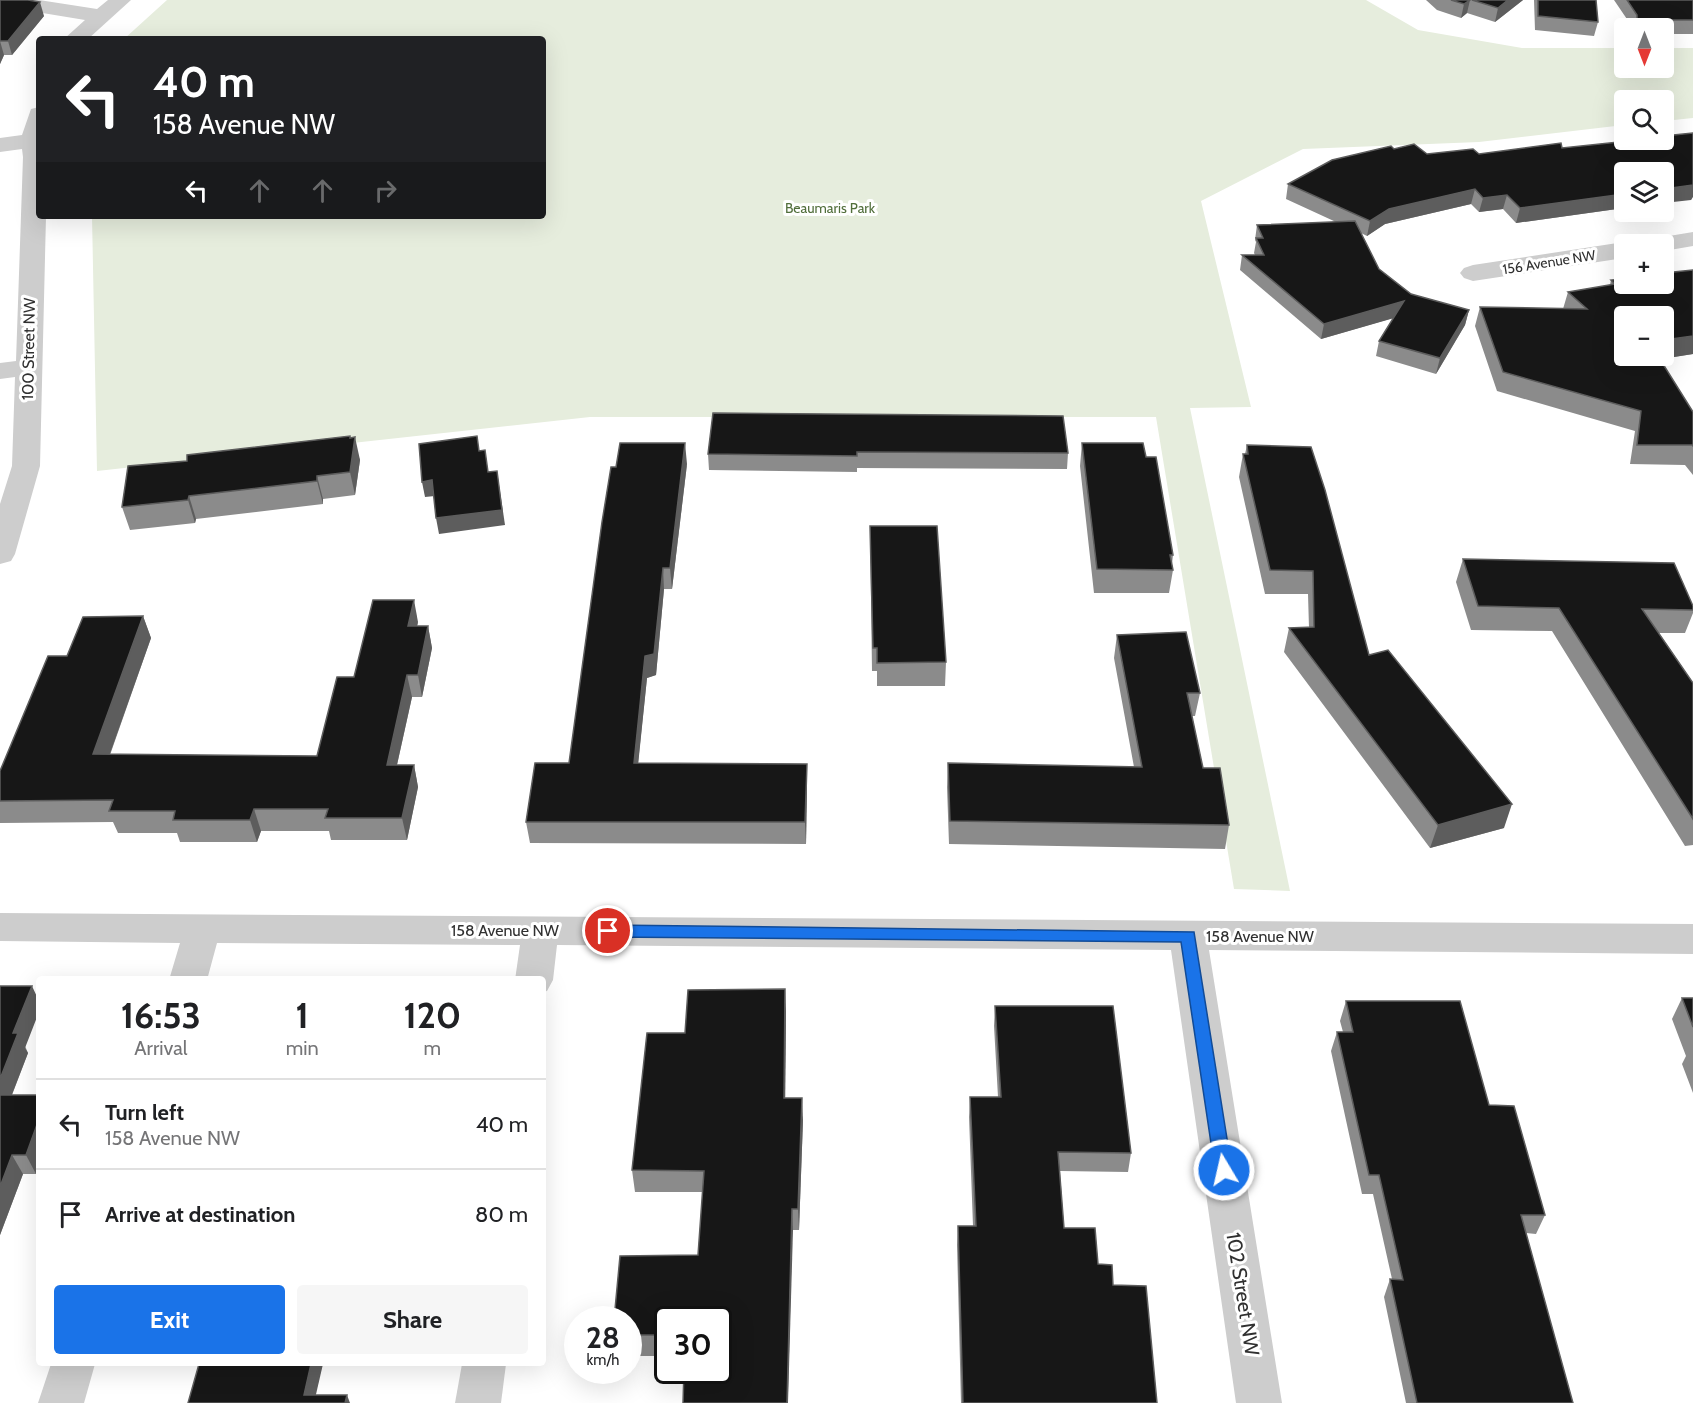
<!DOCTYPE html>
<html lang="en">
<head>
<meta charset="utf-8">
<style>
  :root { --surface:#fff; --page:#f6f6f6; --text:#202124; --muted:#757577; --line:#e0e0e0; --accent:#1a73e8 }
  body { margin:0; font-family:Cabin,sans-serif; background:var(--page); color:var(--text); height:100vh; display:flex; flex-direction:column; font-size:22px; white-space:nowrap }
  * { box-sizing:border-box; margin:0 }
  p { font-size:20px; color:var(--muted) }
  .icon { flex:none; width:33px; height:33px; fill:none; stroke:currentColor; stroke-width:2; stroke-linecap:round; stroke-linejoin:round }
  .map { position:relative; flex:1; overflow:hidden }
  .drawer { position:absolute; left:36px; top:976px; width:510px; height:390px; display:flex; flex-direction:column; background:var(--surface); border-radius:6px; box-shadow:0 6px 24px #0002 }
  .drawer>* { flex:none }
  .hud { position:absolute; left:36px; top:36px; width:510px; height:183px; border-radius:6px; box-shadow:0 6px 24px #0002; background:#202124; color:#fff; overflow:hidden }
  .needle { width:39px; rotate:180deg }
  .controls { position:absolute; left:1614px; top:18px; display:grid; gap:12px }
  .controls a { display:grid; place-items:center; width:60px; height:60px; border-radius:6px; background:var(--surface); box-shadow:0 6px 24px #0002; font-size:30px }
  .speed { position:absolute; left:564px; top:1306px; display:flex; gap:12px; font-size:30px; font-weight:700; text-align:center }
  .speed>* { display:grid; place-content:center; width:78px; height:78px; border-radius:50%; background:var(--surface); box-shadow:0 6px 24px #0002; line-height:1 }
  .speed small { font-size:15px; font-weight:400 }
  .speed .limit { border:3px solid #111; border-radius:9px; background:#fff; color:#111 }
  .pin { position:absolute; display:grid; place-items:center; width:51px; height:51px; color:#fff; margin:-26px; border:3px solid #fff; border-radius:50%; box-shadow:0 2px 6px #0007 }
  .me { position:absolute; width:66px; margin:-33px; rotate:351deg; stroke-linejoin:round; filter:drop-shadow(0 0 4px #0008) }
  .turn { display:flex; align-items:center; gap:21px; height:126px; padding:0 18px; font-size:27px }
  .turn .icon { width:78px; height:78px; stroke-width:2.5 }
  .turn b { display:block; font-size:42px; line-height:51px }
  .lanes { display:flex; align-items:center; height:57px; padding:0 18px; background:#0003; justify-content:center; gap:30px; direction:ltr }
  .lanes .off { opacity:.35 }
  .eta { display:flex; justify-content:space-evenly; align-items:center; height:102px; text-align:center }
  .eta b { font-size:36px; font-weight:700; line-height:42px }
  .action { display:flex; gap:12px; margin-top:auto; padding:12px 18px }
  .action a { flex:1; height:69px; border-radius:6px; background:var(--accent); color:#fff; font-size:24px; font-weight:700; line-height:69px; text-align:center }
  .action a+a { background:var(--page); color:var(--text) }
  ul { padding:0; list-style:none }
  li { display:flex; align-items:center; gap:18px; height:90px; padding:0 18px; border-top:2px solid var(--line) }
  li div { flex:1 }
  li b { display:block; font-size:22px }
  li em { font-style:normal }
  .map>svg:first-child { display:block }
  .green { fill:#e6eddd }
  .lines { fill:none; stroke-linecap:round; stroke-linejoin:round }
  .minor { fill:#cdcdcd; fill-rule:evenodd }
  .wall { fill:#8b8b8b }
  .shaded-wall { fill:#5d5d5d }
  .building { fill:#171717; stroke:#5d5d5d; stroke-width:1.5 }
  .route { fill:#1a73e8; stroke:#114b97; stroke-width:1.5 }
  .labels { text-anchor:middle; stroke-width:6; stroke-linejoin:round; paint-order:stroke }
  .far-park-label { font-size:14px; fill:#516e3b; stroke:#fff }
  .far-street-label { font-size:14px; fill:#303030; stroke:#fff }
  .street-label { font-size:16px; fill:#303030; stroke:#fff }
  .near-street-label { font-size:20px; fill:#303030; stroke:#fff }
</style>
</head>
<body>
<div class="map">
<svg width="1693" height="1403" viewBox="0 0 1693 1403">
  <rect width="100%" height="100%" fill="#fff"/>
  <path class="green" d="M167,0h1199l52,30 104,18h102v20h40v-20h29v70l-29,3v-21h-40v25l-145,17 -176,7 -102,52 50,206 -61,1 100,483 -56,-2 -78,-472h-566l-493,54 -5,-255h451v-177h-419z"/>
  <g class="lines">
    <g class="minor">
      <path d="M0,0h39l58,9 11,-9h23l-43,39h-24l21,-19 -85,-14z"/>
      <path d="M39,107v109h7l-6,250 -25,88 -4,7 -11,3v-60l12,-38 3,-89 -15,2v-16l16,-2 7,-204 -1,-8 -22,3v-14l22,-3 9,-26z"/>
      <path d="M1693,232v14l-29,5v-7h-16l3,-5z"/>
      <path d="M1624,242l8,2h-8v14l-151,23 -9,-3 -4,-5 4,-5 9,-3z"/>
      <path d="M0,913l1693,11v30l-484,-4 73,453h-46l-65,-453 -614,-5 -4,35 -6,11 -4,1v-12h-28l5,-35 -303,-2 -10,37h-38l11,-37 -180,-2z"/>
      <path d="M51,1364h44l-11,39h-46z"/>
      <path d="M462,1364h44l-5,39h-46z"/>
    </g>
  </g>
  <g class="wall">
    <path d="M0,0l44,16 -32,39h-8l-4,9z"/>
    <path d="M1426,0h97l-28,22 -28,-9 -6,5 -24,-8z"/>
    <path d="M1534,0h62l2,22 -4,14 -59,-6z"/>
    <path d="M1614,0h79v34h-29v-6h-31z"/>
    <path d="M1562,148l130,49 -1,3 -67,-28v36l-108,15 -13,-14 -24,3 -8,-8 -86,20 -18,12 -6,-3 18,36 32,25 58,16 -4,15 -29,49 -60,-18 3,-15 14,-23 -72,21 -81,-69 2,-15h13l-1,-2 2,-11 -1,-2 2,-15 79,-3 -50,-23 2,-15 106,-35 33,5h52z"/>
    <path d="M1693,270v84l-33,5 33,53v63l-8,-10 -55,-1 5,-33 -138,-40 -22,-65 5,-19 83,2 5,-17 42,-7 1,-5z"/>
    <path d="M713,413l355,40 -1,16 -210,-1v4l-148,-2 -1,-16z"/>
    <path d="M351,438l9,22 -5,35 -32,4v5l-127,15 -1,4 -65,7 -8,-23 65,-46z"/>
    <path d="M1082,443l64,14 27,98 -1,9 1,6 -4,23h-75l-14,-127z"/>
    <path d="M1247,445l122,210 135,173 -74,20 -146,-196 5,-24h20l-1,-34h-43l-26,-117 4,-23h2z"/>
    <path d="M687,464l-15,125h-8l-8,86 -9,3 -9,85 169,1v21l-1,59 -276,-1 -4,-21 43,-59z"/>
    <path d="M870,526l76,136 -1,24h-68v-15h-5z"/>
    <path d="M1463,559l230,47v7l-8,20h-26l34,50v162l-8,1 -133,-215 -81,-1 -15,-48z"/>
    <path d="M143,616l8,22 -41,117 207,1 37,-79 64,-55 -1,4h11l4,22 -10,49h-10l-15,68h17l4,22 -11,53h-76l-2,-9h-68l-4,11h-77l-3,-9h-59l-5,-11 -113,1v-22l67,-145z"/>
    <path d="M1117,635l83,58 -5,23h-3l11,52 26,57 -4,24 -276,-5 -2,-57 1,-24 186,4 -20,-109z"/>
    <path d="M0,986l28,67 -16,42h27v72l-3,7h-13l-23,61z"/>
    <path d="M1682,998h11v95l-11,-29 4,-8 -14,-37z"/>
    <path d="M1346,1001l143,104 56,110 -9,19 -10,-1 47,170h-167l-22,-106 6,-18h2l-19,-85h-11l-31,-143 6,-19h6l-3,-11z"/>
    <path d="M995,1006l136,147 -3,19 -68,-1 4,57 34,36 15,21 44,118h-196l-4,-158 1,-19h15l-4,-109 1,-20h28l-4,-71z"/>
    <path d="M786,1011l-1,87 18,22 -4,110h-6l-75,90h-50v36h-40v-36l70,-65 5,-63h-68l-3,-22 53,-137z"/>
  </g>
  <g class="shaded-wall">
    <path d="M1470,0l-3,13 -6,5 3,-14z"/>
    <path d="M1508,0h15l-28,22 3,-14z"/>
    <path d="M40,2l4,14 -32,39 -4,-14z"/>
    <path d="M0,41l4,14 -4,9z"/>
    <path d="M1693,185v12l-2,3 -27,3v-14z"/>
    <path d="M1475,189l-4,15 -86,20 -18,12 3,-15 19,-12z"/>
    <path d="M1624,194v14l-108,15 4,-15z"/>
    <path d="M1507,195l-4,14 -24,3 4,-14z"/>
    <path d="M1404,301l-3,15 -80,23 3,-15z"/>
    <path d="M1469,310l-4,15 -29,49 4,-16z"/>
    <path d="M1693,336v18l-50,8 2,-6h19v-16z"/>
    <path d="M355,437l5,23 -5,35 -5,-23z"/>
    <path d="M685,443l2,21 -15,125 -2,-21z"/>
    <path d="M497,471l8,54 -66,9 -3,-16z"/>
    <path d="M317,476l6,23v5l-6,-23z"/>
    <path d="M432,480l3,16 -10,1 -3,-15z"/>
    <path d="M189,496l7,23 -1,4 -7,-23z"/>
    <path d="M663,568l1,21 -8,86 -9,3 -11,107 -2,-22 11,-107z"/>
    <path d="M414,600l4,22 -6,26 -4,-22z"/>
    <path d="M143,616l8,22 -49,138 -9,-22z"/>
    <path d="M428,626l4,22 -10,49 -4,-22z"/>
    <path d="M407,675l5,22 -20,90 -5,-22z"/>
    <path d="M807,764v21l-1,59 -1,-22z"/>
    <path d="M414,765l4,22 -11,53 -5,-22z"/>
    <path d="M1512,804l-8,24 -74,20 8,-23z"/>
    <path d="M254,809l7,22 -4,11 -7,-22z"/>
    <path d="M32,986l7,15v11l-14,36 3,5 -24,62 -4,-9v-27l13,-46z"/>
    <path d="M785,989l1,22 -1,109 -1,-22z"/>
    <path d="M802,1098l1,22 -4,110 -1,-21z"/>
    <path d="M39,1119v48l-3,7 -10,-19z"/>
    <path d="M12,1155l11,19 -23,61v-48z"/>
    <path d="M792,1209l1,21 -5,173h-1z"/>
    <path d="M311,1364h12l-9,39 -10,-8z"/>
    <path d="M347,1395l3,8h-5z"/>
  </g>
  <g class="building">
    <path d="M0,0h28l12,2 -32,39h-8z"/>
    <path d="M1451,0h19l-6,4z"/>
    <path d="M1472,0h36l-10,8z"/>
    <path d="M1538,0h58l2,22 -60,-6z"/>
    <path d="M1627,0h66v20h-56v-5z"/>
    <path d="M1693,133v52l-29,4v-17h-40v22l-104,14 -13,-13 -24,3 -8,-9 -86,20 -19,12 -82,-37 44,-24 59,-14 3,3 20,-5 13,10 46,-5 6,5 82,-11 1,5 76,-8h26v-4z"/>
    <path d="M1355,221l24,48 32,25 58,16 -29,48 -61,-17 25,-40 -80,23 -82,-69h22l-8,-17h7l-6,-13z"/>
    <path d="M1693,270v66l-29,4v-24h-40v40h34l35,56v34l-1,-1h-55l4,-34 -138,-39 -23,-65 107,2 -19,-17 47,-8 -4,-4 13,-1v5h40v-11z"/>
    <path d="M713,413l350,3 5,37 -211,-1v4l-149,-2z"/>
    <path d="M350,436v2l5,-1 -5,35 -33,4v5l-128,15 -1,4 -66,7 6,-41 59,-5v-6z"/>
    <path d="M477,436l2,15 6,-1 3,22 9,-1 5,39 -66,8 -4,-38 -10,2 -3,-38z"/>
    <path d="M620,443h65l-15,125h-7l-9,86 -9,2 -11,107 173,1 -2,58h-279l9,-59h34l33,-241 9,-55h5z"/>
    <path d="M1082,443h61l3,14h10l17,98h-3l3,15 -76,-1z"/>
    <path d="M1247,445l64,2 14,43 44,165 19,-5 124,154 -74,21 -149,-197 25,-1 -1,-56 -43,-1 -27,-116h5z"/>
    <path d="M870,526h67l9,136 -69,1v-15h-4z"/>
    <path d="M1463,559l211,4 19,43v4l-51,-1 51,74v136l-134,-211 -81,-2z"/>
    <path d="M373,600h41l-6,26h20l-10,49h-11l-20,90h27l-12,53h-77l3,-9h-74l-4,11h-77l2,-9h-66l4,-11 -113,1v-30l48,-115h19l16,-39 60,-1 -50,138 224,2 20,-79h17z"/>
    <path d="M1186,632l14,61h-13l16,75h17l9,57 -279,-4 -2,-58 194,4 -25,-132z"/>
    <path d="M0,986h32l-19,47h5l-18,46z"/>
    <path d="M785,989l-1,109h18l-4,111h-6l-5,194h-104l1,-32h34v-51h-50v15h-40v-15h-14l6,-64 78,-1 6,-84 -72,-1 15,-137h38l3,-43z"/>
    <path d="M1682,998h11v29z"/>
    <path d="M1346,1001h114l29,104 25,1 31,109h-24l52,188h-156l-27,-124 13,1 -24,-105h-10l-32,-143h16z"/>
    <path d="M995,1006h118l18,147 -73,-1 6,76h31l3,36 14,1 1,20 33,1 11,117h-194l-5,-177h18l-6,-129h31z"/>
    <path d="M0,1095h39v24l-13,36h-14l-12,32z"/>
    <path d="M199,1364h112l-7,31h43l-2,8h-157z"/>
  </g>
  <path class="route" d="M608,925l586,7 38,238 -2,5 -6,2 -6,-2 -3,-5 -34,-228 -573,-5 -8,-6z"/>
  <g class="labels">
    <g class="far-park-label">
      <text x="830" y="213">Beaumaris Park</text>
    </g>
    <g class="far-street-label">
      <text transform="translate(1549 262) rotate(-9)" y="5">156 Avenue NW</text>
    </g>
    <g class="street-label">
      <text transform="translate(28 349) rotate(-89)" y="6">100 Street NW</text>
      <text x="505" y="936">158 Avenue NW</text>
      <text x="1260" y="942">158 Avenue NW</text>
    </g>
    <g class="near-street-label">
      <text transform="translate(1243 1294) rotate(81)" y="7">102 Street NW</text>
    </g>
  </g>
</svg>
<div class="controls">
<a><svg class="needle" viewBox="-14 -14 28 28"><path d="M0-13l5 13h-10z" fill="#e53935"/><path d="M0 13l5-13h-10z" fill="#757577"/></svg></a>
<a><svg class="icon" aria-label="search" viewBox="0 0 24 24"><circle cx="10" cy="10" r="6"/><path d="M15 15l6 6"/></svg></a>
<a><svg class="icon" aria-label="layers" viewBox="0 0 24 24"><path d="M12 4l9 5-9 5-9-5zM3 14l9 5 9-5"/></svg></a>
<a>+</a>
<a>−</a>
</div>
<div class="speed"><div>28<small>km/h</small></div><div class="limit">30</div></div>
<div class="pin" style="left:608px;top:931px;background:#d93025"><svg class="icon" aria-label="arrive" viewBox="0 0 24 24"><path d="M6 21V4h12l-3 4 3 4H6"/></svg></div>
<svg class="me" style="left:1224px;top:1170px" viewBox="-20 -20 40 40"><circle r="17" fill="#1a73e8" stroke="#fff" stroke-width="3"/><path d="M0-11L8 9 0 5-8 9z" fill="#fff"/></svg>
<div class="hud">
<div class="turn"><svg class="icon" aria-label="left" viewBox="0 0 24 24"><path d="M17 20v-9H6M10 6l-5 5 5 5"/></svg><div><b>40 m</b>158 Avenue NW</div></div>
<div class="lanes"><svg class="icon" aria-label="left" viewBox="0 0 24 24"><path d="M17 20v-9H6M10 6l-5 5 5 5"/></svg><svg class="icon off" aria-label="ahead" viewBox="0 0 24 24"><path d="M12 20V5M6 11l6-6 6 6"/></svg><svg class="icon off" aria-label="ahead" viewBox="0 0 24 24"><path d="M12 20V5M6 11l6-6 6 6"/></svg><svg class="icon off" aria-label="right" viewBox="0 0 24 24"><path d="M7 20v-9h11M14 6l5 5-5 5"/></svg></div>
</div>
<section class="drawer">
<div class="eta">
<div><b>16:53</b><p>Arrival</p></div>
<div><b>1</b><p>min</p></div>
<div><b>120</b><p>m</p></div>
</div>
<ul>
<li><svg class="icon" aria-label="left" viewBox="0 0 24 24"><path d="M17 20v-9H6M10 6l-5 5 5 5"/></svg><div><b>Turn left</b><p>158 Avenue NW</p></div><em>40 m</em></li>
<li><svg class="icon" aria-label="arrive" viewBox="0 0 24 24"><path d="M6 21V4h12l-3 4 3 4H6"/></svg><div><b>Arrive at destination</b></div><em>80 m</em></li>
</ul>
<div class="action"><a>Exit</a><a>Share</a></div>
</section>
</div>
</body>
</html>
